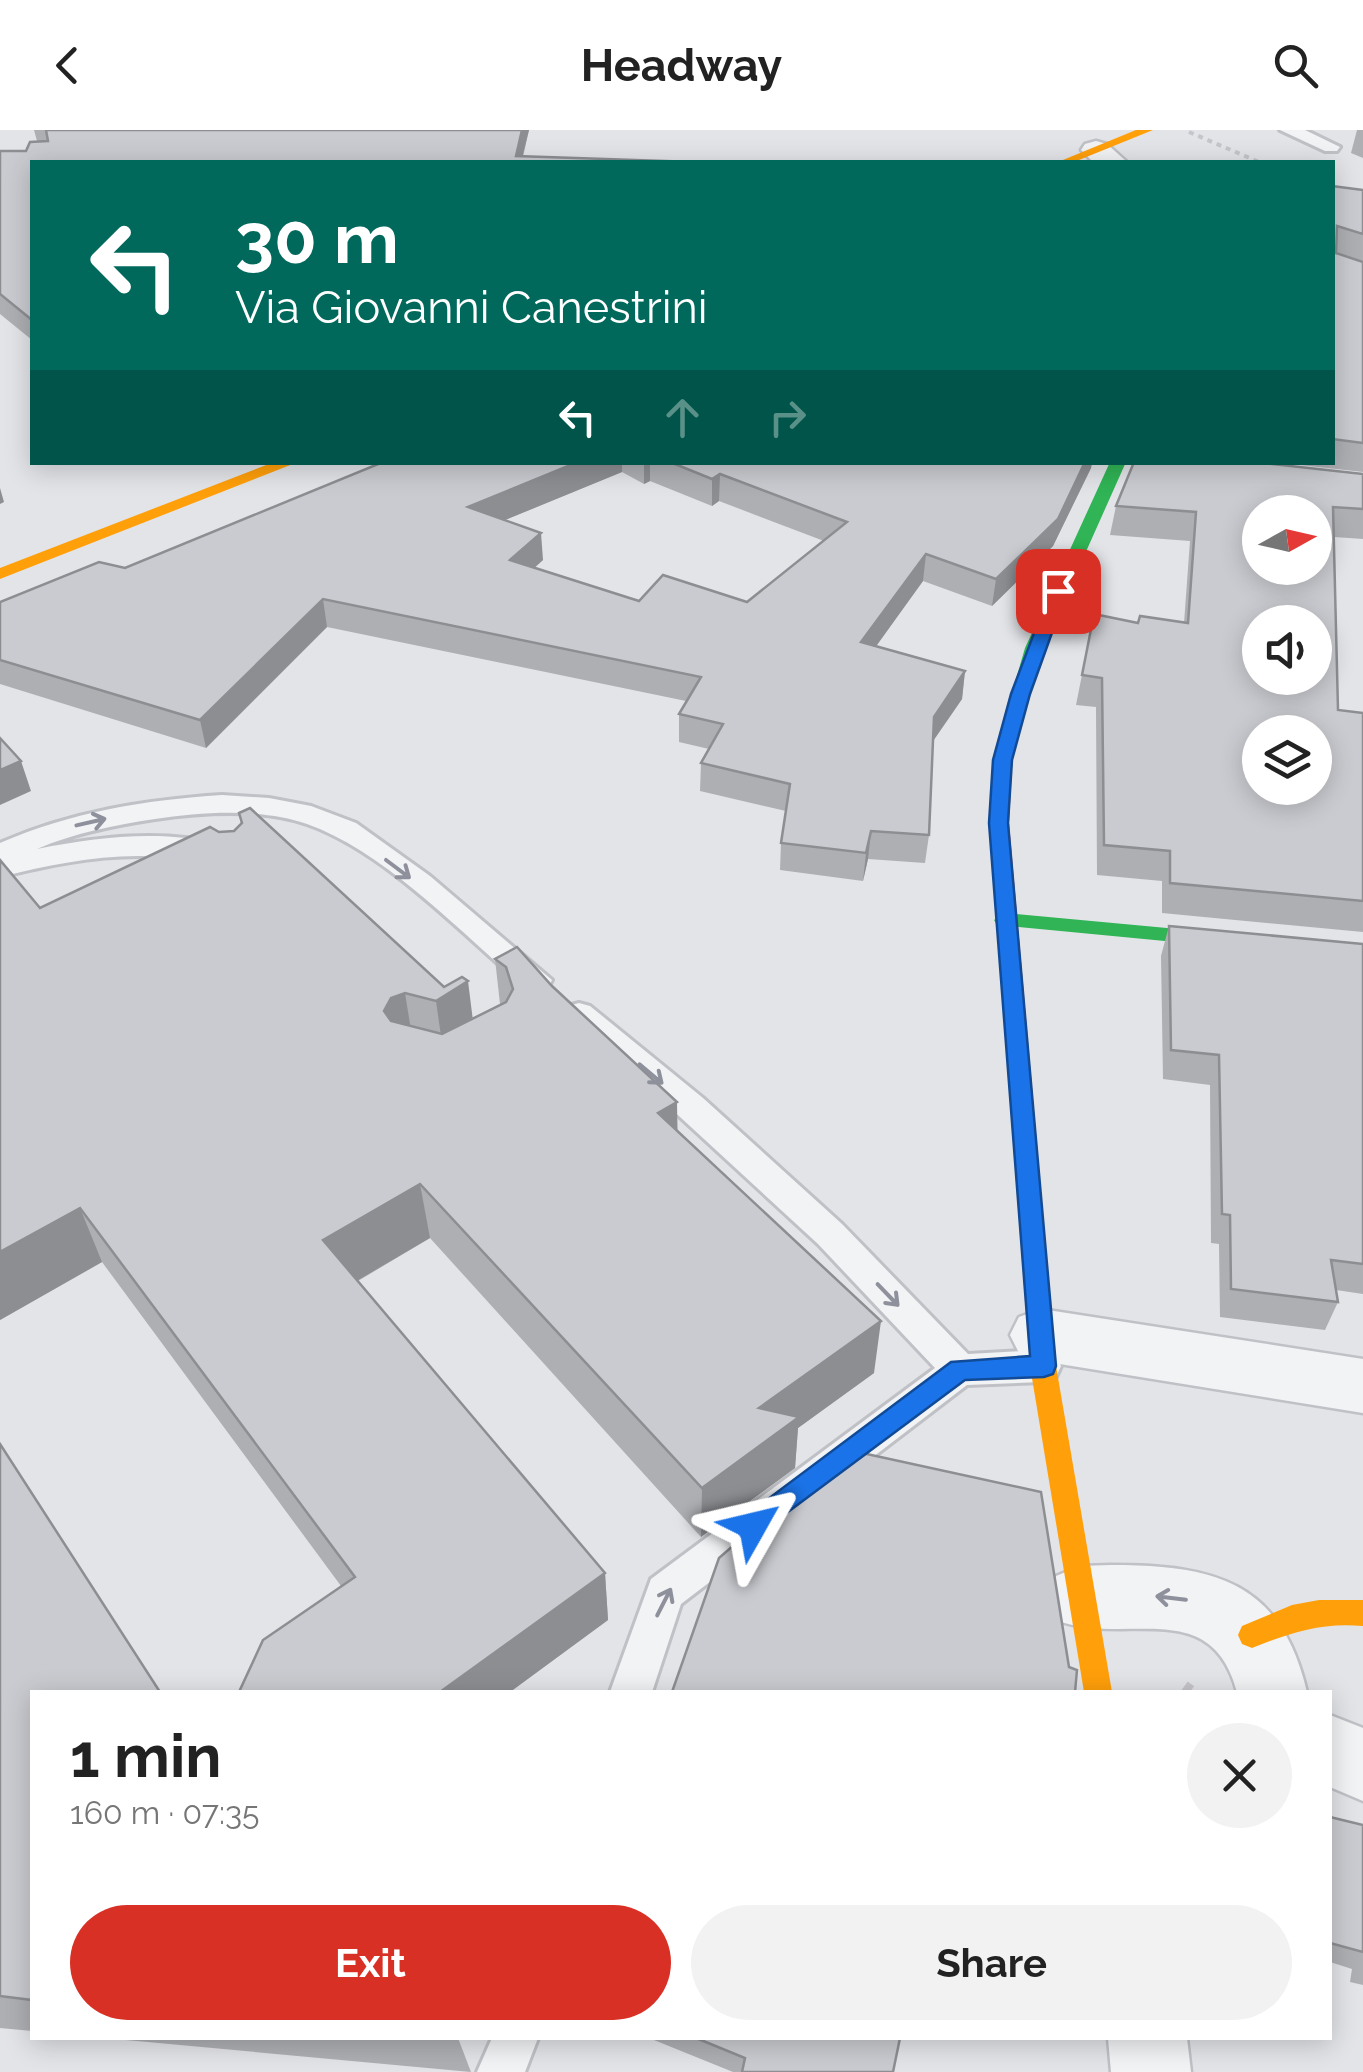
<!DOCTYPE html>
<html lang="en">
<head>
<meta charset="utf-8">
<style>
  :root { --surface:#fff; --page:#f2f2f2; --text:#222; --muted:#767676; --accent:#d93025 }
  body { margin:0; font-family:Raleway,sans-serif; background:var(--page); color:var(--text); height:100vh; display:flex; flex-direction:column; font-size:38px; white-space:nowrap }
  * { box-sizing:border-box; margin:0 }
  p { font-size:32px; color:var(--muted) }
  .icon { flex:none; width:55px; height:55px; fill:none; stroke:currentColor; stroke-width:2; stroke-linecap:round; stroke-linejoin:round }
  .map { position:relative; flex:1; overflow:hidden }
  .side { position:absolute; left:30px; top:1560px; width:1302px; height:350px; display:flex; flex-direction:column; background:var(--surface); border-radius:0px; box-shadow:0 5px 25px #0003 }
  .side>* { flex:none }
  .top-card { position:absolute; left:30px; top:30px; width:1305px; height:305px; border-radius:0px; box-shadow:0 5px 25px #0003; background:#00695c; color:#fff; overflow:hidden }
  .needle { width:65px; rotate:82deg }
  .controls { position:absolute; left:1242px; top:365px; display:grid; gap:20px }
  .controls a { display:grid; place-items:center; width:90px; height:90px; border-radius:50%; background:var(--surface); box-shadow:0 5px 25px #0003; font-size:50px }
  .pin { position:absolute; display:grid; place-items:center; width:85px; height:85px; color:#fff; margin:-42px; border-radius:20px; box-shadow:0 5px 15px #0006 }
  .me { position:absolute; width:110px; margin:-55px; rotate:53deg; stroke-linejoin:round; filter:drop-shadow(0 0 8px #0008) }
  .turn { display:flex; align-items:center; gap:35px; height:210px; padding:0 40px; font-size:45px }
  .turn .icon { width:130px; height:130px; stroke-width:2.5 }
  .turn b { display:block; font-size:70px; line-height:85px }
  .lanes { display:flex; align-items:center; height:95px; padding:0 40px; background:#0003; justify-content:center; gap:50px; direction:ltr }
  .lanes .off { opacity:.35 }
  .round { display:grid; place-items:center; flex:none; width:105px; height:105px; border-radius:52px; background:var(--page) }
  .summary { display:flex; align-items:center; justify-content:space-between; height:170px; padding:0 40px }
  h1 { font-size:60px; font-weight:700; line-height:75px }
  .action { display:flex; gap:20px; margin-top:auto; padding:20px 40px }
  .action a { flex:1; height:115px; border-radius:60px; background:var(--accent); color:#fff; font-size:40px; font-weight:700; line-height:115px; text-align:center }
  .action a+a { background:var(--page); color:var(--text) }
  header { display:flex; justify-content:space-between; align-items:center; height:130px; padding:0 40px; background:var(--surface); font-size:45px; font-weight:700 }
  .map>svg:first-child { display:block }
  .lines { fill:none; stroke-linecap:round; stroke-linejoin:round }
  .lane-casing { stroke:#c0c1c6; stroke-width:6 }
  .street-casing { stroke:#c0c1c6; stroke-width:5 }
  .path-far1 { stroke:#c5c5cb; stroke-width:4; stroke-dasharray:5 5; stroke-linecap:butt }
  .path { stroke:#c5c5cb; stroke-width:8; stroke-dasharray:10 10; stroke-linecap:butt }
  .lane { fill:#f2f3f5; fill-rule:evenodd }
  .street { fill:#f2f3f5; fill-rule:evenodd }
  .fast { fill:#30b455; fill-rule:evenodd }
  .slow { fill:#ff9f0a; fill-rule:evenodd }
  .jam { fill:#e5322d; fill-rule:evenodd }
  .wall { fill:#aeafb3; fill-rule:evenodd }
  .shaded-wall { fill:#8d8e92 }
  .building { fill:#cacbd0; stroke:#8d8e92; stroke-width:2.5; fill-rule:evenodd }
  .oneway { stroke:#8e909c }
  .route { fill:#1a73e8; stroke:#114b97; stroke-width:2.5 }
</style>
</head>
<body>
<header><svg class="icon" aria-label="back" viewBox="0 0 24 24"><path d="M15 5l-7 7 7 7"/></svg>Headway<svg class="icon" aria-label="search" viewBox="0 0 24 24"><circle cx="10" cy="10" r="6"/><path d="M15 15l6 6"/></svg></header>
<div class="map">
<svg width="1363" height="1942" viewBox="0 0 1363 1942">
  <rect width="100%" height="100%" fill="#e3e4e8"/>
  <g class="lines">
    <g class="lane-casing">
      <g id="lane">
        <path d="M1280,0h25l35,17 -3,4h-12z"/>
        <path d="M222,665l47,3 42,8 45,17 74,53 122,104 -4,8 -11,3 -11,-3c-64,-54 -140,-136 -219,-164 -46,-16 -104,-12 -152,-5 -40,6 -81,14 -118,30 60,-12 126,-20 186,-4l4,7 -4,7c-25,7 -58,-4 -85,-3 -47,0 -93,10 -138,21v-34c71,-31 145,-43 222,-48z"/>
        <path d="M579,873l11,3 113,92 139,126 126,130 75,-4 13,5 5,11 -5,11 -13,5 -76,3 -286,219 -29,88h-42l41,-113 284,-211 -117,-124 -139,-128 -111,-94 -5,-8 5,-8z"/>
        <path d="M492,1908h46l-13,34h-48z"/>
      </g>
    </g>
    <g class="street-casing">
      <g id="street">
        <path d="M1096,11l11,3 20,18h-34l-12,-12 4,-6z"/>
        <path d="M1041,1179l322,50v54l-322,-52 -22,-8 -9,-18 9,-18z"/>
        <path d="M1111,1435c105,0 170,17 196,127h-70c-26,-98 -112,-45 -181,-72l-10,-22 10,-22 24,-10z"/>
        <path d="M1330,1585l33,13v73l-33,-14z"/>
        <path d="M1108,1908h79l4,34h-80z"/>
      </g>
    </g>
    <path class="path-far1" d="M1189,2l70,30"/>
    <path class="path" d="M1185,1562l11,-15"/>
    <use href="#lane" class="lane"/>
    <use href="#street" class="street"/>
    <g class="fast">
      <path d="M1110,332h16l-83,186 -30,103 -9,6 -7,-2 -2,-4 30,-103z"/>
      <path d="M1004,783l359,33v14l-366,-35 -3,-5z"/>
    </g>
    <g class="slow">
      <path d="M1136,0h17l-79,32h-16z"/>
      <path d="M274,332h24l-298,117v-11z"/>
      <path d="M1026,1017l8,3 4,6 18,210 56,326h-28l-54,-326 -16,-210 4,-6z"/>
      <path d="M1319,1470h44v26c-42,-4 -73,7 -111,22l-10,-4 -4,-9 4,-9 50,-21z"/>
    </g>
    <path class="jam" d="M1004,615l9,6 -4,72 29,333 -4,6h-16l-4,-6 -25,-333 6,-72z"/>
  </g>
  <g class="wall">
    <path d="M34,0h495l-6,27 -491,5v178l-32,-26v-163h26l11,-10z"/>
    <path d="M1357,0h6v28l-12,-5z"/>
    <path d="M1332,56l31,4v282l-89,-10h58z"/>
    <path d="M383,332h709l-1,6 -38,78 -61,60 -69,-25 -47,65 89,25 -3,28 -29,42 -4,94 -4,28 -57,-4 -5,22 -83,-11 1,-27 5,-32 -86,-20 1,-28 8,-14 -30,-7v-28l7,-13 -359,-74 -121,121 -206,-64v-82l125,-34zM622,342l22,12 6,-3 62,25 7,-5 105,40 -77,61 -108,-1 -104,-34 8,-7 -38,-40z"/>
    <path d="M1363,344v65l-29,-2 4,173 25,3v219l-201,-19v-32l-65,-6 -1,-168 -20,-2 18,-91 44,9h46l6,-82 -80,-6 6,-29z"/>
    <path d="M239,683l234,205 27,-14 -5,-45 22,-12 160,184 197,242 -76,55 -3,40 -94,69 -271,-299 -72,43 247,292 3,47 -98,72h-271l102,-106 -239,-324 -102,58 40,-412 179,-76 15,-1 7,-7z"/>
    <path d="M1169,796l194,18v350l-27,-4 2,12 -13,28 -105,-13 -1,-73 -8,-1 -1,-158 -47,-6 -2,-123z"/>
    <path d="M0,1314l32,248v339l-32,-3z"/>
    <path d="M1330,1687l33,8v160l-13,-3 2,-13 -22,-7z"/>
    <path d="M104,1908h354l13,34z"/>
    <path d="M649,1908h251l-7,34h-160z"/>
  </g>
  <g class="shaded-wall">
    <path d="M522,0h7l-8,32 -5,-6z"/>
    <path d="M578,332h44v10l-151,62 -3,-27z"/>
    <path d="M644,332h6v19l-6,3z"/>
    <path d="M1085,332h7l-1,6 -38,78 -61,60 4,-27z"/>
    <path d="M720,344l-1,27 -7,5v-27z"/>
    <path d="M0,358l4,14 -4,2z"/>
    <path d="M541,403l2,27 -30,27 -3,-27z"/>
    <path d="M926,424l-3,27 -64,89 2,-28z"/>
    <path d="M323,469l4,28 -121,121 -6,-28z"/>
    <path d="M965,541l-3,28 -31,45 3,-27z"/>
    <path d="M21,631l10,30 -31,14v-35z"/>
    <path d="M871,701l-3,28 -5,22 3,-28z"/>
    <path d="M468,851l7,56 -31,20 -8,-56z"/>
    <path d="M405,863l9,56 -30,-38 7,-13z"/>
    <path d="M677,972l1,55 -20,-44z"/>
    <path d="M420,1054l10,54 -94,55 -13,-53z"/>
    <path d="M80,1078l22,54 -102,58v-68z"/>
    <path d="M881,1191l-7,52 -76,55 -3,40 -94,69 1,-49 57,-80z"/>
    <path d="M605,1443l3,47 -98,72h-70z"/>
  </g>
  <g class="building">
    <path d="M46,0h476l-6,26 179,6h-663v158l-32,-26v-143h26l4,-9 18,-1z"/>
    <path d="M1332,56l31,4v44l-26,-8 -1,27 27,9v181l-31,-4z"/>
    <path d="M383,332h195l-110,45 73,26 -31,27 129,41 24,-26 84,27 100,-80 -127,-48 -8,5 -42,-17h415l-27,57 -62,60 -70,-25 -65,88 104,29 -31,46 -5,118 -58,-4 -5,22 -85,-10 9,-59 -89,-21 22,-39 -44,-10 22,-37 -378,-78 -123,121 -200,-60v-58l99,-40 26,6z"/>
    <path d="M1134,332h121l108,12v35l-30,-2 5,203 25,3v188l-193,-18v-32l-66,-6 -2,-167 -20,-3 12,-61 44,9 2,-7 48,7 8,-111 -80,-6zM1260,382h55v56h-55zM1260,492h55v56h-55zM1260,602h55v56h-55z"/>
    <path d="M0,608l21,23 -21,9z"/>
    <path d="M250,678l194,179 18,-10 6,4 -32,20 -31,-8 -14,5 -7,13 7,10 51,13 64,-32 7,-13 -7,-22 -11,-8 22,-12 35,39 125,116 -19,11 223,208 -122,87 40,9 -97,71 -282,-304 -97,56 282,333 -165,119h-201l24,-52 92,-63 -275,-369 -80,44v-392l40,48 170,-81 9,5 15,-1 8,-8 -3,-10z"/>
    <path d="M1169,796l194,18v320l-32,-4 7,42 -107,-13 -1,-74 -8,-1 -3,-159 -48,-5z"/>
    <path d="M0,1314l160,248h-128v308l-32,-4z"/>
    <path d="M853,1321l188,41 28,175 8,3 -2,22h-403l47,-134 15,-13 -2,-2z"/>
    <path d="M1330,1687l33,8v127l-33,-9z"/>
    <path d="M696,1908h204l-7,34h-151l3,-14z"/>
  </g>
  <defs><path id="oneway-shaft" d="M-6 0H5M1.5-3L5.5 0L1.5 3" fill="none" stroke-width="1.6" stroke-linecap="round" stroke-linejoin="round" transform="scale(2.5)"/></defs>
  <g class="oneway">
    <use href="#oneway-shaft" transform="translate(91 692) rotate(-13)"/>
    <use href="#oneway-shaft" transform="translate(398 739) rotate(37)"/>
    <use href="#oneway-shaft" transform="translate(651 944) rotate(40)"/>
    <use href="#oneway-shaft" transform="translate(888 1165) rotate(46)"/>
    <use href="#oneway-shaft" transform="translate(1171 1468) rotate(-173)"/>
    <use href="#oneway-shaft" transform="translate(664 1472) rotate(-63)"/>
  </g>
  <path class="route" d="M1058,456l9,5 -37,103 -18,66 -4,63 48,543 -3,8 -9,3 -79,3 -212,158 -9,-4 -4,-8 4,-9 207,-155 79,-6 -41,-533 4,-63 18,-66 39,-103z"/>
</svg>
<div class="controls">
<a><svg class="needle" viewBox="-14 -14 28 28"><path d="M0-13l5 13h-10z" fill="#e53935"/><path d="M0 13l5-13h-10z" fill="#767676"/></svg></a>
<a><svg class="icon" aria-label="sound" viewBox="0 0 24 24"><path d="M4 9h4l5-4v14l-5-4H4zM17 9q2 3 0 6"/></svg></a>
<a><svg class="icon" aria-label="layers" viewBox="0 0 24 24"><path d="M12 4l9 5-9 5-9-5zM3 14l9 5 9-5"/></svg></a>
</div>
<div class="pin" style="left:1058px;top:461px;background:#d93025"><svg class="icon" aria-label="arrive" viewBox="0 0 24 24"><path d="M6 21V4h12l-3 4 3 4H6"/></svg></div>
<svg class="me" style="left:753px;top:1396px" viewBox="-20 -20 40 40"><path d="M0-17L14 15 0 8-14 15z" fill="#1a73e8" stroke="#fff" stroke-width="4"/></svg>
<div class="top-card">
<div class="turn"><svg class="icon" aria-label="left" viewBox="0 0 24 24"><path d="M17 20v-9H6M10 6l-5 5 5 5"/></svg><div><b>30 m</b>Via Giovanni Canestrini</div></div>
<div class="lanes"><svg class="icon" aria-label="left" viewBox="0 0 24 24"><path d="M17 20v-9H6M10 6l-5 5 5 5"/></svg><svg class="icon off" aria-label="ahead" viewBox="0 0 24 24"><path d="M12 20V5M6 11l6-6 6 6"/></svg><svg class="icon off" aria-label="right" viewBox="0 0 24 24"><path d="M7 20v-9h11M14 6l5 5-5 5"/></svg></div>
</div>
<section class="side">
<div class="summary"><div><h1>1 min</h1><p>160 m · 07:35</p></div><a class="round"><svg class="icon" aria-label="close" viewBox="0 0 24 24"><path d="M6 6l12 12M18 6L6 18"/></svg></a></div>
<div class="action"><a>Exit</a><a>Share</a></div>
</section>
</div>
</body>
</html>
